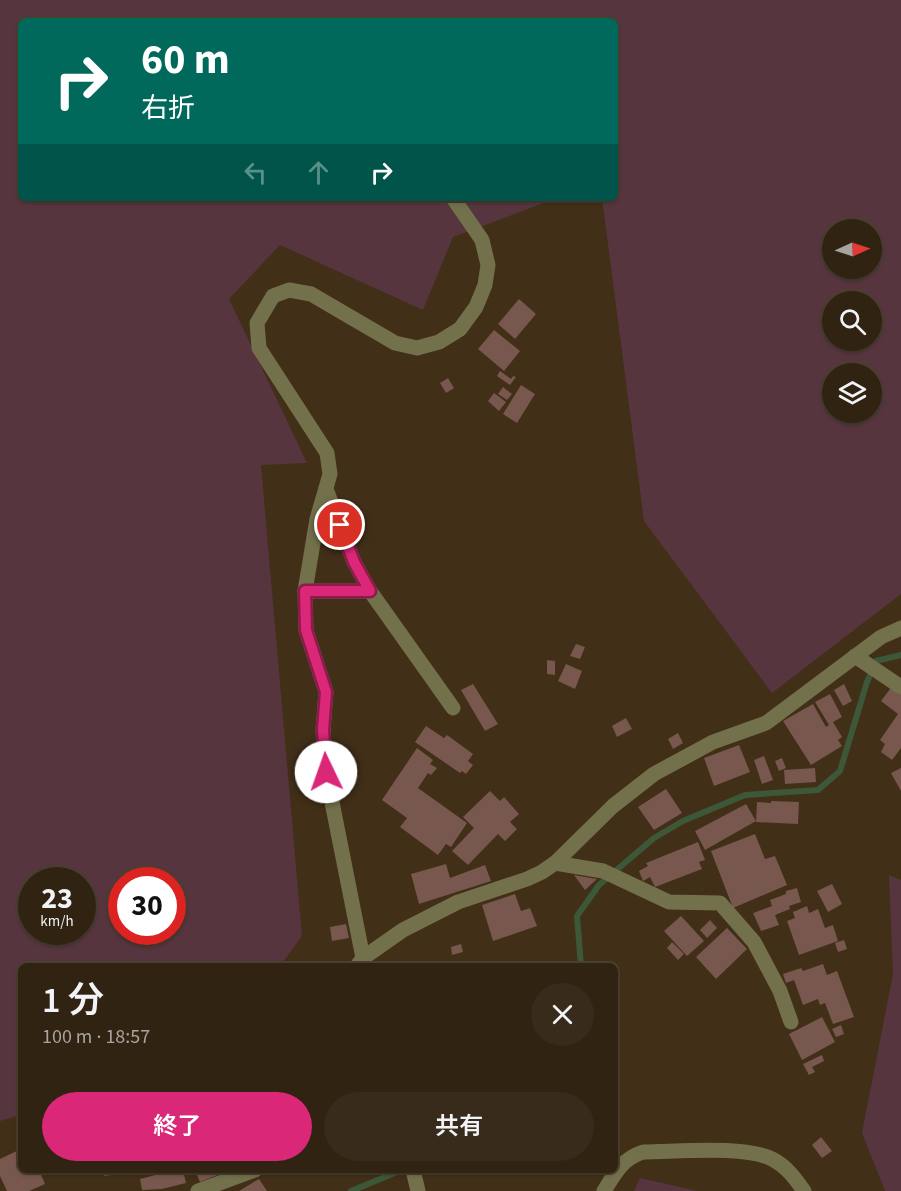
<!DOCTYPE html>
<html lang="ja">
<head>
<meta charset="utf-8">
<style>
  :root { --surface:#312312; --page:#392b1b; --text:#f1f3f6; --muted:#a8a49f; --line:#4c4032; --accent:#db2777 }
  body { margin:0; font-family:"Source Sans 3","Noto Sans JP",sans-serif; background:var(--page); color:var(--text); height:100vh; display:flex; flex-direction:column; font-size:22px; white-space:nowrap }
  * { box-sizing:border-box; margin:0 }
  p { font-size:20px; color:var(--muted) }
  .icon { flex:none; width:33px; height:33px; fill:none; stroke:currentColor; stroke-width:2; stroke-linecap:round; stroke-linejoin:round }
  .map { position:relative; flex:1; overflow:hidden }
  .panel { position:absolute; left:18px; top:963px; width:600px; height:210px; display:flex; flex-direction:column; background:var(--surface); border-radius:9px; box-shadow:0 2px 4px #0004,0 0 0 2px var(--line) }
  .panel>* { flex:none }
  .banner { position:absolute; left:18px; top:18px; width:600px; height:183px; border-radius:9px; box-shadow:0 2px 4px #0004,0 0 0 2px var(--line); background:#00695c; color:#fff; overflow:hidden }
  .needle { width:39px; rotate:87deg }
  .tools { position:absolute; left:822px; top:219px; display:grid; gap:12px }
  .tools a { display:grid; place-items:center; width:60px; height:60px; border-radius:50%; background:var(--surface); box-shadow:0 2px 4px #0004,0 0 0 2px var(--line); font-size:30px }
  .speed { position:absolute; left:18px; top:867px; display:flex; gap:12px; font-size:30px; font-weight:700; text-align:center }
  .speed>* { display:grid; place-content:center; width:78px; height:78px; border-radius:50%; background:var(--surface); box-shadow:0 2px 4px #0004,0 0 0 2px var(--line); line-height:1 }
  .speed small { font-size:15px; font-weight:400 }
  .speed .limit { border:9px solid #d22; background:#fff; color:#111 }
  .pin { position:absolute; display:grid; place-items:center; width:51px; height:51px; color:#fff; margin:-26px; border:3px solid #fff; border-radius:50%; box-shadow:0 2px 6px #0007 }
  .me { position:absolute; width:66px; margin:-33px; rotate:357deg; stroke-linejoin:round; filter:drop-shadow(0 0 4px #0008) }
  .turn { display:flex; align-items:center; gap:21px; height:126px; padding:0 24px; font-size:27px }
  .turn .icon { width:78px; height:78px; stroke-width:2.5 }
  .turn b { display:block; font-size:42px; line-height:51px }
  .lanes { display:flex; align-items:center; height:57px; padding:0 24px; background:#0003; justify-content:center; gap:30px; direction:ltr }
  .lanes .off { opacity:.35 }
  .round { display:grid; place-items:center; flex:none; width:63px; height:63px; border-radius:32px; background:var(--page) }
  .headline { display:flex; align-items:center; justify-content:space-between; height:102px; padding:0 24px }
  h1 { font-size:36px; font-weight:600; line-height:45px }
  .button { display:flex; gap:12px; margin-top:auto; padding:12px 24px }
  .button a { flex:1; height:69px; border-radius:36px; background:var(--accent); color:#fff; font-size:24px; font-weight:600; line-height:69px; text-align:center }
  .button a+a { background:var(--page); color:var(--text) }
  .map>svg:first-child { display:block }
  .green { fill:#56353e; fill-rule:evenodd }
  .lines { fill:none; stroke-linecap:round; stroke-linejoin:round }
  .stream { stroke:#3d5839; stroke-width:6 }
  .building { fill:#77574e }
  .minor { stroke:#73714c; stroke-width:15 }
  .route-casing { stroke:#8e194d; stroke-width:15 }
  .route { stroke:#db2777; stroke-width:10 }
</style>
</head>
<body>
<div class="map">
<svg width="901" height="1191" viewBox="0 0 901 1191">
  <rect width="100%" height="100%" fill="#412f18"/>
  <g class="green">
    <path d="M0,0h901v594l-129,99 -128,-172 -42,-323h13v-177h-594v177h536l-104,39 -30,73 -143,-65 -51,54 78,164 -46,2 41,471 -22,30h-259v149l-21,6zM832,230h40v38h-40zM832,302h40v38h-40zM832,374h40v38h-40zM32,880h50v52h-50zM122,880h50v52h-50z"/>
    <path d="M889,875l12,5v311h-16l-23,-58 31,-159z"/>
    <path d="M640,1178l57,13h-63z"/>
  </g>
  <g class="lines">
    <g class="stream">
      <path d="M581,966l-4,-50 22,-31 55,-47 29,-17 62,-26 73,-5 22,-19 27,-89 9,-21 25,-6"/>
      <path d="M351,1191l51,-21"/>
    </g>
  </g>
  <g class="building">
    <path d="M519,299l17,15 -21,25 -17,-15z"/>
    <path d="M494,330l26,21 -16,20 -26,-22z"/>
    <path d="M500,371l11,8 2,-3 3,1 -6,8 -13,-9z"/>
    <path d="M448,378l6,10 -8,5 -6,-10z"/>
    <path d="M521,385l14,9 -18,29 -14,-9z"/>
    <path d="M503,387l9,7 -5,6 -9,-6z"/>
    <path d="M494,393l12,9 -7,9 -11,-10z"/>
    <path d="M576,644l9,3 -5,12 -10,-3z"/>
    <path d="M547,660l8,1v14l-8,-1z"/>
    <path d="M566,664l16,7 -7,18 -17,-8z"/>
    <path d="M473,684l25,40 -13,7 -24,-41z"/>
    <path d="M844,684l8,17 -9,5 -9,-16z"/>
    <path d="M893,685l8,6v57l-9,12 -11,-8 4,-8 -5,-4 18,-26 -17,-13z"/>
    <path d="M830,694l12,23 -9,5 9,15 -4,3 4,6 -31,19 -28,-44 30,-17 13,23 3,-2 -14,-23z"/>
    <path d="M626,718l6,11 -15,8 -5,-11z"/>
    <path d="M426,726l18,12 3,-3 26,19 -5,7 5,4 -7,9 -4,-3 -2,2 -45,-31z"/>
    <path d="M678,733l5,10 -10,6 -5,-10z"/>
    <path d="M739,745l11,27 -36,14 -10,-28z"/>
    <path d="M417,748l16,12 -3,4 7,4 -6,7 -3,-2 -10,15 49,35 -16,24 -5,-3 -8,11 -38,-28 7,-9 -25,-18z"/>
    <path d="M764,756l9,24 -11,4 -8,-24z"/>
    <path d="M782,758l4,10 -7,3 -4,-10z"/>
    <path d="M815,768l1,14 -31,2 -1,-14z"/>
    <path d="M901,768v23l-10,-18z"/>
    <path d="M666,789l16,24 -28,17 -16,-23z"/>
    <path d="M490,791l10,10 4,-4 15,17 -9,8 7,7 -12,12 -7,-7 -30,31 -16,-14 22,-23 -11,-11z"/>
    <path d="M771,801l28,1 -1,22 -42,-2 1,-20 14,1z"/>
    <path d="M746,804l10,17 -51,29 -10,-19z"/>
    <path d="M755,834l10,25 10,-3 12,29 -54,23 -22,-57z"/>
    <path d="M698,842l7,18 -6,2 3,7 -47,18 -5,-10 -7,4 -4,-10 9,-5 -2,-3z"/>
    <path d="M446,864l4,14 35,-13 6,16 -72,23 -8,-30z"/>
    <path d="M574,875l23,4 -12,11z"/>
    <path d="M832,884l10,20 -14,8 -11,-21z"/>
    <path d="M797,888l4,14 -12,4 1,3 -15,6 4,10 -18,6 -8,-18 19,-7 -2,-6 16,-6v-3z"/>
    <path d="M515,894l6,17 9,-3 7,18 -44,15 -11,-36z"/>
    <path d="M807,906l2,7 9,-4 7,19 8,-3 5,16 -39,14 -12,-34 8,-3 -2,-6z"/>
    <path d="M681,916l23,25 -17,15 -23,-25z"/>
    <path d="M710,920l7,8 -10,10 -7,-8z"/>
    <path d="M346,924l3,14 -17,3 -2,-14z"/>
    <path d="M727,928l20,21 -31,30 -20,-22z"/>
    <path d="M844,940l3,9 -9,3 -3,-9z"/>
    <path d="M672,942l12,12 -6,6 -11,-12z"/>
    <path d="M461,944l2,8 -11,3 -1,-8z"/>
    <path d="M823,964l4,11 10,-4 17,46 -21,7 -8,-21 -5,2 -2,-6 -15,6 -9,-25 -8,3 -3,-9 18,-6 2,3z"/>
    <path d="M822,1017l13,25 -33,18 -13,-26z"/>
    <path d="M841,1025l3,9 -8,3 -4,-8z"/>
    <path d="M822,1055l2,6 -12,6 3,5 -6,3 -6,-11z"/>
    <path d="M821,1137l11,14 -10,7 -10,-13z"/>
    <path d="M21,1149v21h18l6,14 -16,7h-22l-7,-15v-17z"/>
    <path d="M103,1170h24v3l-23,3z"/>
    <path d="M158,1170h25l3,13 -24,6 -20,1 -2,-11 19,-5z"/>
    <path d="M195,1170h35l-30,12z"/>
    <path d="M259,1179l8,12h-28z"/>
  </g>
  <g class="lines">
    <g class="minor">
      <path d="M326,489l28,73 16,29 83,117"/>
      <path d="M305,591h65"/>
      <path d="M855,656l46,31"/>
      <path d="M555,863l48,8 66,31 51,1 34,39 26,49 11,31"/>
      <path d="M363,958l-37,-186 -3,-42 3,-38 -20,-62 -1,-39 12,-72 13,-45 -3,-21 -68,-105 -2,-25 16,-27 16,-6 22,4 84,49 22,5 22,-6 21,-13 16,-22 9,-22 3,-20 -6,-25 -29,-42"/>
      <path d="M357,966l6,-8 40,-28 55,-28 69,-23 15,-7 13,-9 58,-57 41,-32 59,-32 53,-19 115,-86 20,-9"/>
      <path d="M413,1170l5,21"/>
      <path d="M198,1191l57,-21"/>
      <path d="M604,1191c11,-18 18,-32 39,-39 32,0 102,-7 129,7 14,7 23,19 32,32"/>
    </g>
  </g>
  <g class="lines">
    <g class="route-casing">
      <path id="route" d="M326,772l-3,-42 3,-38 -20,-62 -1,-39h65l-16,-29 -14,-37"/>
    </g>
    <use href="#route" class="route"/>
  </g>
</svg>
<div class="tools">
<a><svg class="needle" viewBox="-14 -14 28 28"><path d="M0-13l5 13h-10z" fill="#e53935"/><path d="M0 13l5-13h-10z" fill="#a8a49f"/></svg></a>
<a><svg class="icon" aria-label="search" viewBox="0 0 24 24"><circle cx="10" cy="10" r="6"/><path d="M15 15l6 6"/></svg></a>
<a><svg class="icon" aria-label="layers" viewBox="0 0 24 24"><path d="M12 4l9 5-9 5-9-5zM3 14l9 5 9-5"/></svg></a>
</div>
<div class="speed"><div>23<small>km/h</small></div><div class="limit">30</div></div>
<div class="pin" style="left:340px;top:525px;background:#d93025"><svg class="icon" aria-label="arrive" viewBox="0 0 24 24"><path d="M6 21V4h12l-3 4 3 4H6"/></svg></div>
<svg class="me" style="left:326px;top:772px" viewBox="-20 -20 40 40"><circle r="19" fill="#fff"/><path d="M0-13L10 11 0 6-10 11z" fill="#db2777"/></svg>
<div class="banner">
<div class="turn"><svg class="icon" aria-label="right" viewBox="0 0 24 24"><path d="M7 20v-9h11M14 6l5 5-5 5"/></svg><div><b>60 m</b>右折</div></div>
<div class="lanes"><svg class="icon off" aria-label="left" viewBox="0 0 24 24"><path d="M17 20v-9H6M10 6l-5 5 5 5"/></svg><svg class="icon off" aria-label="ahead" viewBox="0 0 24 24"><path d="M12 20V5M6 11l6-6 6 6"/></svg><svg class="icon" aria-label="right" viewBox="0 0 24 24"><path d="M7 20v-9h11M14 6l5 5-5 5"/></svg></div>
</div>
<section class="panel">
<div class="headline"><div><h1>1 分</h1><p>100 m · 18:57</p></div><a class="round"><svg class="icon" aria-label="close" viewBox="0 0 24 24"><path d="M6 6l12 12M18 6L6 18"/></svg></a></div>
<div class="button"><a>終了</a><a>共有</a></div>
</section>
</div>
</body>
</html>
